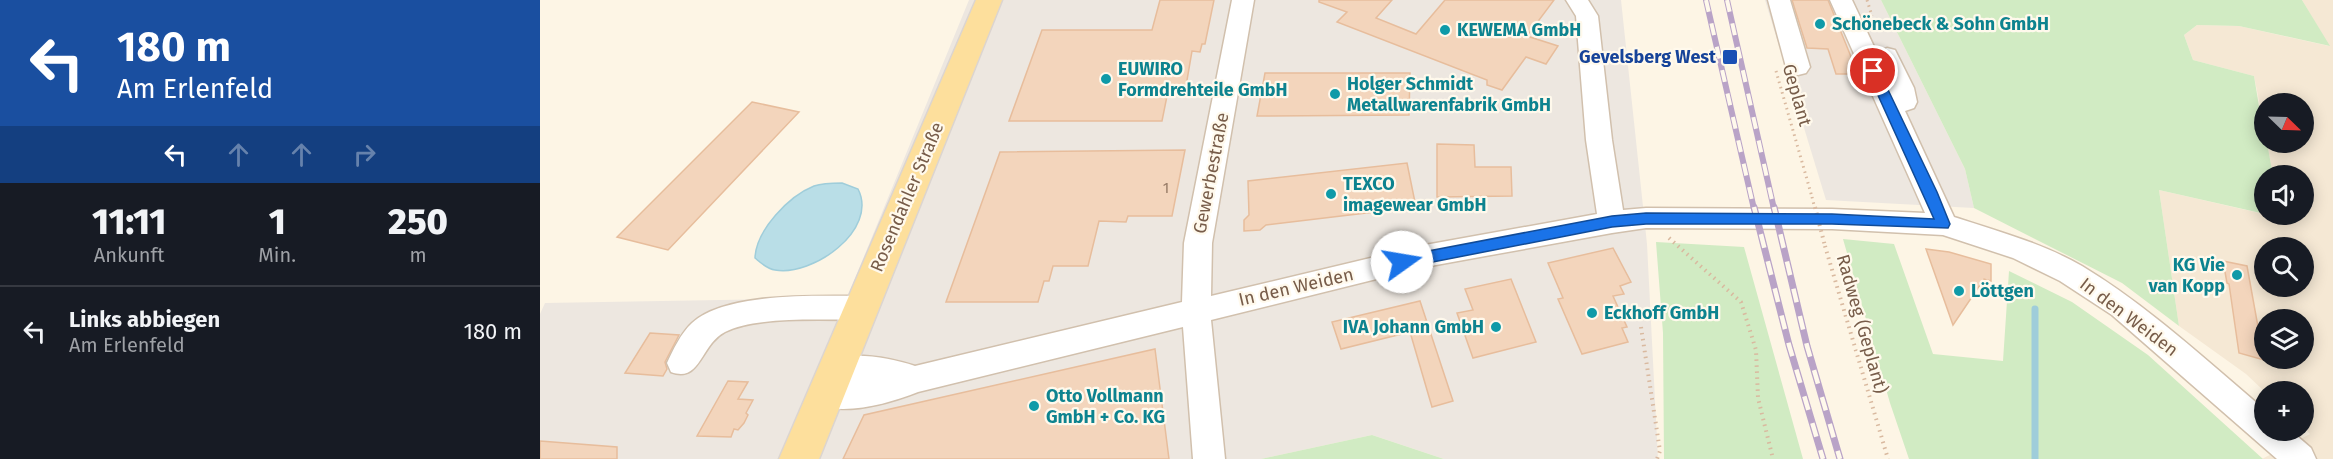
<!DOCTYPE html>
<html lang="de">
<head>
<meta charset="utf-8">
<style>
  :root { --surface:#171b24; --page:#242831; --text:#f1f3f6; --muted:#9ea1a6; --line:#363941 }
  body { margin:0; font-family:"Fira Sans",sans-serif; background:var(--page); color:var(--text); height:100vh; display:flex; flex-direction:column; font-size:22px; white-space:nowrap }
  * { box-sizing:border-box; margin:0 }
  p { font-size:20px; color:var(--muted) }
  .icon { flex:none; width:33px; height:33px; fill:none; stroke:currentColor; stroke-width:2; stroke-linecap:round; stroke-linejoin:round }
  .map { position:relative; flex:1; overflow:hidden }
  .details { display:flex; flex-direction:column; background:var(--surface); width:540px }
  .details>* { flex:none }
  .top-card { background:#1a4fa0; color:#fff; overflow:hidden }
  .needle { width:39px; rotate:113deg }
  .buttons { position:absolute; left:1714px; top:93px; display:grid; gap:12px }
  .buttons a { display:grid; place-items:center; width:60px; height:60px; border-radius:50%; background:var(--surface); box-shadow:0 3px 15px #0003; font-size:30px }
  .pin { position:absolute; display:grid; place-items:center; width:51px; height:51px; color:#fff; margin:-26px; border:3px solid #fff; border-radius:50%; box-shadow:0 2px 6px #0007 }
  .me { position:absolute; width:66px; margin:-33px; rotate:77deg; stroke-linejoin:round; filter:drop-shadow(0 0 4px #0008) }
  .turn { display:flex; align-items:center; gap:21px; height:126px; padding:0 18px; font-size:27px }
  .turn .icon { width:78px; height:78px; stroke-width:2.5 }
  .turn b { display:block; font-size:42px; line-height:51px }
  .lanes { display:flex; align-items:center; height:57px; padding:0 18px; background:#0003; justify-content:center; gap:30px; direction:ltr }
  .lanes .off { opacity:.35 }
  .eta { display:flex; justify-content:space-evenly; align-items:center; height:102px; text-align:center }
  .eta b { font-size:36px; font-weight:800; line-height:42px }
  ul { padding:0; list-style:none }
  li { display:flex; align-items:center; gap:18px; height:90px; padding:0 18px; border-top:2px solid var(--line) }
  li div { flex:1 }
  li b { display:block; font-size:22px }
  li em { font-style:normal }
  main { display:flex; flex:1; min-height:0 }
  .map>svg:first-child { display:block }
  .residential { fill:#f5e8d4; fill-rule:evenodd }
  .industrial { fill:#ede7e0 }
  .green { fill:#d1ebc3 }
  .water { fill:#b9dee7; stroke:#9fcdda; stroke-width:1.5 }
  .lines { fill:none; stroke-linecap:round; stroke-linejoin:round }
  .stream { stroke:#9fcdda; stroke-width:7 }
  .building { fill:#f3d5bc; stroke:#e7bd9c; stroke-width:1.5 }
  .minor-casing { stroke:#d1c0ad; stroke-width:3 }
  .major-casing { stroke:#dcd5d0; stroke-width:3 }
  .path-far1 { stroke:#d9b99f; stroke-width:3; stroke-dasharray:1.5 4; stroke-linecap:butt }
  .path { stroke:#d9b99f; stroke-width:4; stroke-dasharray:1.5 4.5; stroke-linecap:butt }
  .minor { fill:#fff; fill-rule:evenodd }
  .major { fill:#fddf9c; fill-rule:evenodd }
  .rail-far1-casing { stroke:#b9a3c7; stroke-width:6 }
  .rail-casing { stroke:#b9a3c7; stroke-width:7 }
  .rail-far1 { stroke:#fff9ec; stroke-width:4; stroke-dasharray:12; stroke-linecap:butt }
  .rail { stroke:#fff9ec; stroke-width:4.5; stroke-dasharray:14; stroke-linecap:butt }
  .path-bridge-far1 { stroke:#d9b99f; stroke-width:3; stroke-dasharray:1.5 4; stroke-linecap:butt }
  .path-bridge { stroke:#d9b99f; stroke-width:4; stroke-dasharray:1.5 4.5; stroke-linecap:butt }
  .route { fill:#1a73e8; stroke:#114b97; stroke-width:1.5 }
  .culture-dot { fill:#0f9aa8; stroke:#fff9ec; stroke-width:2 }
  .transit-dot { fill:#1a4fb4; stroke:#fff9ec; stroke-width:2 }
  .labels { text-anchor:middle; stroke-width:4.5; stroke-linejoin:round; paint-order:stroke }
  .number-label { font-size:15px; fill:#967a66 }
  .culture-label { font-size:18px; font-weight:bold; fill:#0d838f; stroke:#fff9ec; text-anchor:start }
  .transit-label { font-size:18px; font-weight:bold; fill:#164399; stroke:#fff9ec; text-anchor:end }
  .street-label { font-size:18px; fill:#775c49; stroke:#fff9ec }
</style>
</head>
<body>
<main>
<section class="details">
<div class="top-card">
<div class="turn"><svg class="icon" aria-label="left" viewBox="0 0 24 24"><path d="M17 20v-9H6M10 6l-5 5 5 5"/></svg><div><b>180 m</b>Am Erlenfeld</div></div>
<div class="lanes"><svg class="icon" aria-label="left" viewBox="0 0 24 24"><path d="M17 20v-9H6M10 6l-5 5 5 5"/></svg><svg class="icon off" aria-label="ahead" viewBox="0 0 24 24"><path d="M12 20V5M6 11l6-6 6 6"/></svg><svg class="icon off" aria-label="ahead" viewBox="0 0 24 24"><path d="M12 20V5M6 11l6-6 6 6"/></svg><svg class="icon off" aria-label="right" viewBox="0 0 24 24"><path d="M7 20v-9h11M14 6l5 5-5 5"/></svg></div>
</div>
<div class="eta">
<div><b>11:11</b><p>Ankunft</p></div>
<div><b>1</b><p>Min.</p></div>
<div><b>250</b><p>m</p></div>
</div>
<ul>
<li><svg class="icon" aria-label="left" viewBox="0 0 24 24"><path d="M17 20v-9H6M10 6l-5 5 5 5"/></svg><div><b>Links abbiegen</b><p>Am Erlenfeld</p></div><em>180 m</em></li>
</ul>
</section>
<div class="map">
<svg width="1793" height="459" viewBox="0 0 1793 459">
  <rect width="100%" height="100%" fill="#fdf5e5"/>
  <path class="residential" d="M1762,0h31v459h-71l48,-25 -6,-6v-36h-39l-19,-18 -67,-48 -20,-136 122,28v-3l23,-1v-38l-31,-1 -6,-32 37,-1v-38h-39v27l-11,-55 -61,-16 -9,-25 13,-10 42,1 90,20zM1725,248h39v38h-39zM1725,320h39v38h-39z"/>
  <g class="industrial">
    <path d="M429,0h652l26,244 11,215h-214l-72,-24 -111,24h-721v-145l5,-11 302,-5z"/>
    <path d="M1225,0h116l84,169 9,39 -148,-8z"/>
  </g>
  <g class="green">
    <path d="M1341,0h421l28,46 -91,-20 -42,-1 -13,10 9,25 61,16 11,66 2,1 6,32 -8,1v38l-106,-24 20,136 -57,-43 -148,-75 -9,-39z"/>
    <path d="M1303,239l51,5 39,110 70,7 6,-90 63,31 76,53 115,104h-354l-19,-56z"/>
    <path d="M1116,242l88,5 59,212h-139l-1,-126z"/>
    <path d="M832,435l72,24h-183z"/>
  </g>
  <path class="water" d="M302,183l16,6c21,41 -46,88 -83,81 -8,-1 -14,-7 -20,-12 1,-28 34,-62 59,-72 9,-3 19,-3 28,-3z"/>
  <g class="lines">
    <path class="stream" d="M1495,309v150"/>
  </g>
  <g class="building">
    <path d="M620,0h54l-9,44h-3l-2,8 -8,-1 -6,35h-17l-7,35h-153l33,-91h110z"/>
    <path d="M779,0h73l-16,18 40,16 29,-34h109l-27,36 31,10 -12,18 -20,-7 -24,33 -15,-5v-5l-150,-58 10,-10 -28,-10z"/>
    <path d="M1252,0h36l30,74h-22l-8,-25 -21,-1z"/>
    <path d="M725,73h145l-1,42 -152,1z"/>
    <path d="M212,102l47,10 -131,138 -51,-13z"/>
    <path d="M897,144l37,1 1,22h36l1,29 -75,1z"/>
    <path d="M645,150l-13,66h-44l-2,6 -27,-1 -11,45h-35l-4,15h-5l-6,21h-92l54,-150z"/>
    <path d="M867,163l9,44 -150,18 -6,5 -16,1v-11l5,-5 -1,-34z"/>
    <path d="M1073,248l18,34 -11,4 4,8 -11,2 14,31 -5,1 6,14 -46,12 -24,-55 5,-1 -15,-35z"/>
    <path d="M1386,249l23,3 42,12v17l-7,-2 -31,46z"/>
    <path d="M1683,261l24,5 17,94 -25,-7 -10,-69 -2,-1z"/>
    <path d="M971,279l25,63 -63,16 -16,-45 16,-3 -8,-21z"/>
    <path d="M880,301l33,100 -21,6 -22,-75 -69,17 -9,-27z"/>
    <path d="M110,333l29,2 -14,27 2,7 -4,7 -38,-3z"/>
    <path d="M615,349l14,110h-326l21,-44z"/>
    <path d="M188,381l20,1 -10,17 15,1 -7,13 2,2 -4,8 -6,7 -4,-1 -3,8 -34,-1z"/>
    <path d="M0,441l77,6v12h-77z"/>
  </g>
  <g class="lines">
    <g class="minor-casing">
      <g id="minor">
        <path d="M692,0h22l-42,243 -1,53 214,-51 172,-31 -11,-74 -10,-124 -10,-16h22l10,16 14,124 11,70 23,-2 186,1 93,4 -95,-213h22l25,53 10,-5 8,2 19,38 3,14 -3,6 -9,3 49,106c43,14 88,26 128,49 66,40 124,94 183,144v20h25l21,18 5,11h-39l-165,-144 -52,-34 -47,-23 -70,-23 -111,-6 -186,-1 -34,5 -187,34 -214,53 14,139h-32l-10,-132 -265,65c-31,12 -72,24 -105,12l-4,-10 4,-10 14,-4 -7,-10 4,-9c28,-10 64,-4 91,5l267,-64 2,-59z"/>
        <path d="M1228,0h22l20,67 -4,6 -8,2 -8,-2 -4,-6z"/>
        <path d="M320,296l10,3 4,9 -4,9 -10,3c-35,0 -104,-4 -135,12 -25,13 -24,51 -54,40l-4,-9c6,-13 14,-30 25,-40 34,-31 123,-27 168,-27z"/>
      </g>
    </g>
    <g class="major-casing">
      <path id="major" d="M436,0h26l-183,459h-40z"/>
    </g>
    <g class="path-far1">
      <path d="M1327,0l5,16"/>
      <path d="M1236,71l36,126"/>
    </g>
    <g class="path">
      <path d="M1129,238l72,64 15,48 2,48 15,61"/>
      <path d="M1285,246l63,213"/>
      <path d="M1101,327l19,124 -3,8"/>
    </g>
    <use href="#minor" class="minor"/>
    <use href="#major" class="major"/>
    <g class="rail-far1-casing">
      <g id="rail-far1">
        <path d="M1166,0l48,209"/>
        <path d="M1187,0l47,209"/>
      </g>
    </g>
    <g class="rail-casing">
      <g id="rail">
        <path d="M1214,207l35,138 34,114"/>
        <path d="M1234,207l33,139 33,113"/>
      </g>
    </g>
    <use href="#rail-far1" class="rail-far1"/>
    <use href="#rail" class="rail"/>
    <path class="path-bridge-far1" d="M1272,197l3,12"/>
    <path class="path-bridge" d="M1275,207l10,39"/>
  </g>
  <path class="route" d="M1333,67l6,4 58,121 13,32 -2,4 -116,-4h-186l-34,3 -210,41 -5,-2 -2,-4 2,-4 5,-2 210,-40 34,-3 186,1 102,5 -67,-148z"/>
  <g class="culture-dot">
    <circle cx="1280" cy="24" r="6"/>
    <circle cx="905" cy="30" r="6"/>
    <circle cx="566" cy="79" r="6"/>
    <circle cx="795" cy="94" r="6"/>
    <circle cx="791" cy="194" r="6"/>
    <circle cx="1697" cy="275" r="6"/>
    <circle cx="1419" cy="291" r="6"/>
    <circle cx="1052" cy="313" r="6"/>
    <circle cx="956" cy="327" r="6"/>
    <circle cx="494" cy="406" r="6"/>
  </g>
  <rect class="transit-dot" x="1182" y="49" width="16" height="16" rx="3"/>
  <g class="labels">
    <g class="number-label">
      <text x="626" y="193">1</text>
    </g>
    <g class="culture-label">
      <text x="1292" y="30">Schönebeck &amp; Sohn GmbH</text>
      <text x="917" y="36">KEWEMA GmbH</text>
      <text x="578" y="75">EUWIRO<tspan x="578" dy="21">Formdrehteile GmbH</tspan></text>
      <text x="807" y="90">Holger Schmidt<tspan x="807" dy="21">Metallwarenfabrik GmbH</tspan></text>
      <text x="803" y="190">TEXCO<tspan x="803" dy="21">imagewear GmbH</tspan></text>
      <text x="1685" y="271" text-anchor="end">KG Vie<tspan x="1685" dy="21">van Kopp</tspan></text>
      <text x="1431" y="297">Löttgen</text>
      <text x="1064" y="319">Eckhoff GmbH</text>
      <text x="944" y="333" text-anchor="end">IVA Johann GmbH</text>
      <text x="506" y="402">Otto Vollmann<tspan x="506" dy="21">GmbH + Co. KG</tspan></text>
    </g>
    <g class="transit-label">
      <text x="1176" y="63">Gevelsberg West</text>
    </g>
    <g class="street-label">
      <text transform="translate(1257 95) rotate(74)" y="6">Geplant</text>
      <text transform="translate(671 173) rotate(-79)" y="6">Gewerbestraße</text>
      <text transform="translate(367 197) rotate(-67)" y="6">Rosendahler Straße</text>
      <text transform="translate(756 287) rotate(-13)" y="6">In den Weiden</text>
      <text transform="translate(1589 317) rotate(37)" y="6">In den Weiden</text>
      <text transform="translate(1322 324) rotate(74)" y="6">Radweg (Geplant)</text>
    </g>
  </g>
</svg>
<div class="buttons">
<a><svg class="needle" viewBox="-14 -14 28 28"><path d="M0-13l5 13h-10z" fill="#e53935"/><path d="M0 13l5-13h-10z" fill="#9ea1a6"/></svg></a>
<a><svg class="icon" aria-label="sound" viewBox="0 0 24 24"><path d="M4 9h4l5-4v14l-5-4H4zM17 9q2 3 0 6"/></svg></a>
<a><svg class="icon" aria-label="search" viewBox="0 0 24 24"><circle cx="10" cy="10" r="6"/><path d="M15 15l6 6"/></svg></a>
<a><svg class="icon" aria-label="layers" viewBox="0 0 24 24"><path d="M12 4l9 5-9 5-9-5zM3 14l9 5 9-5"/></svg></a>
<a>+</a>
</div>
<div class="pin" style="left:1333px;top:71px;background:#d93025"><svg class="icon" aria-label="arrive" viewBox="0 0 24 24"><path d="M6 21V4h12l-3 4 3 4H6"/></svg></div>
<svg class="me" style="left:862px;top:262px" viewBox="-20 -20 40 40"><circle r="19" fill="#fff"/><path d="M0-13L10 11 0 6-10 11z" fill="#1a73e8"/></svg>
</div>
</main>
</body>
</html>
